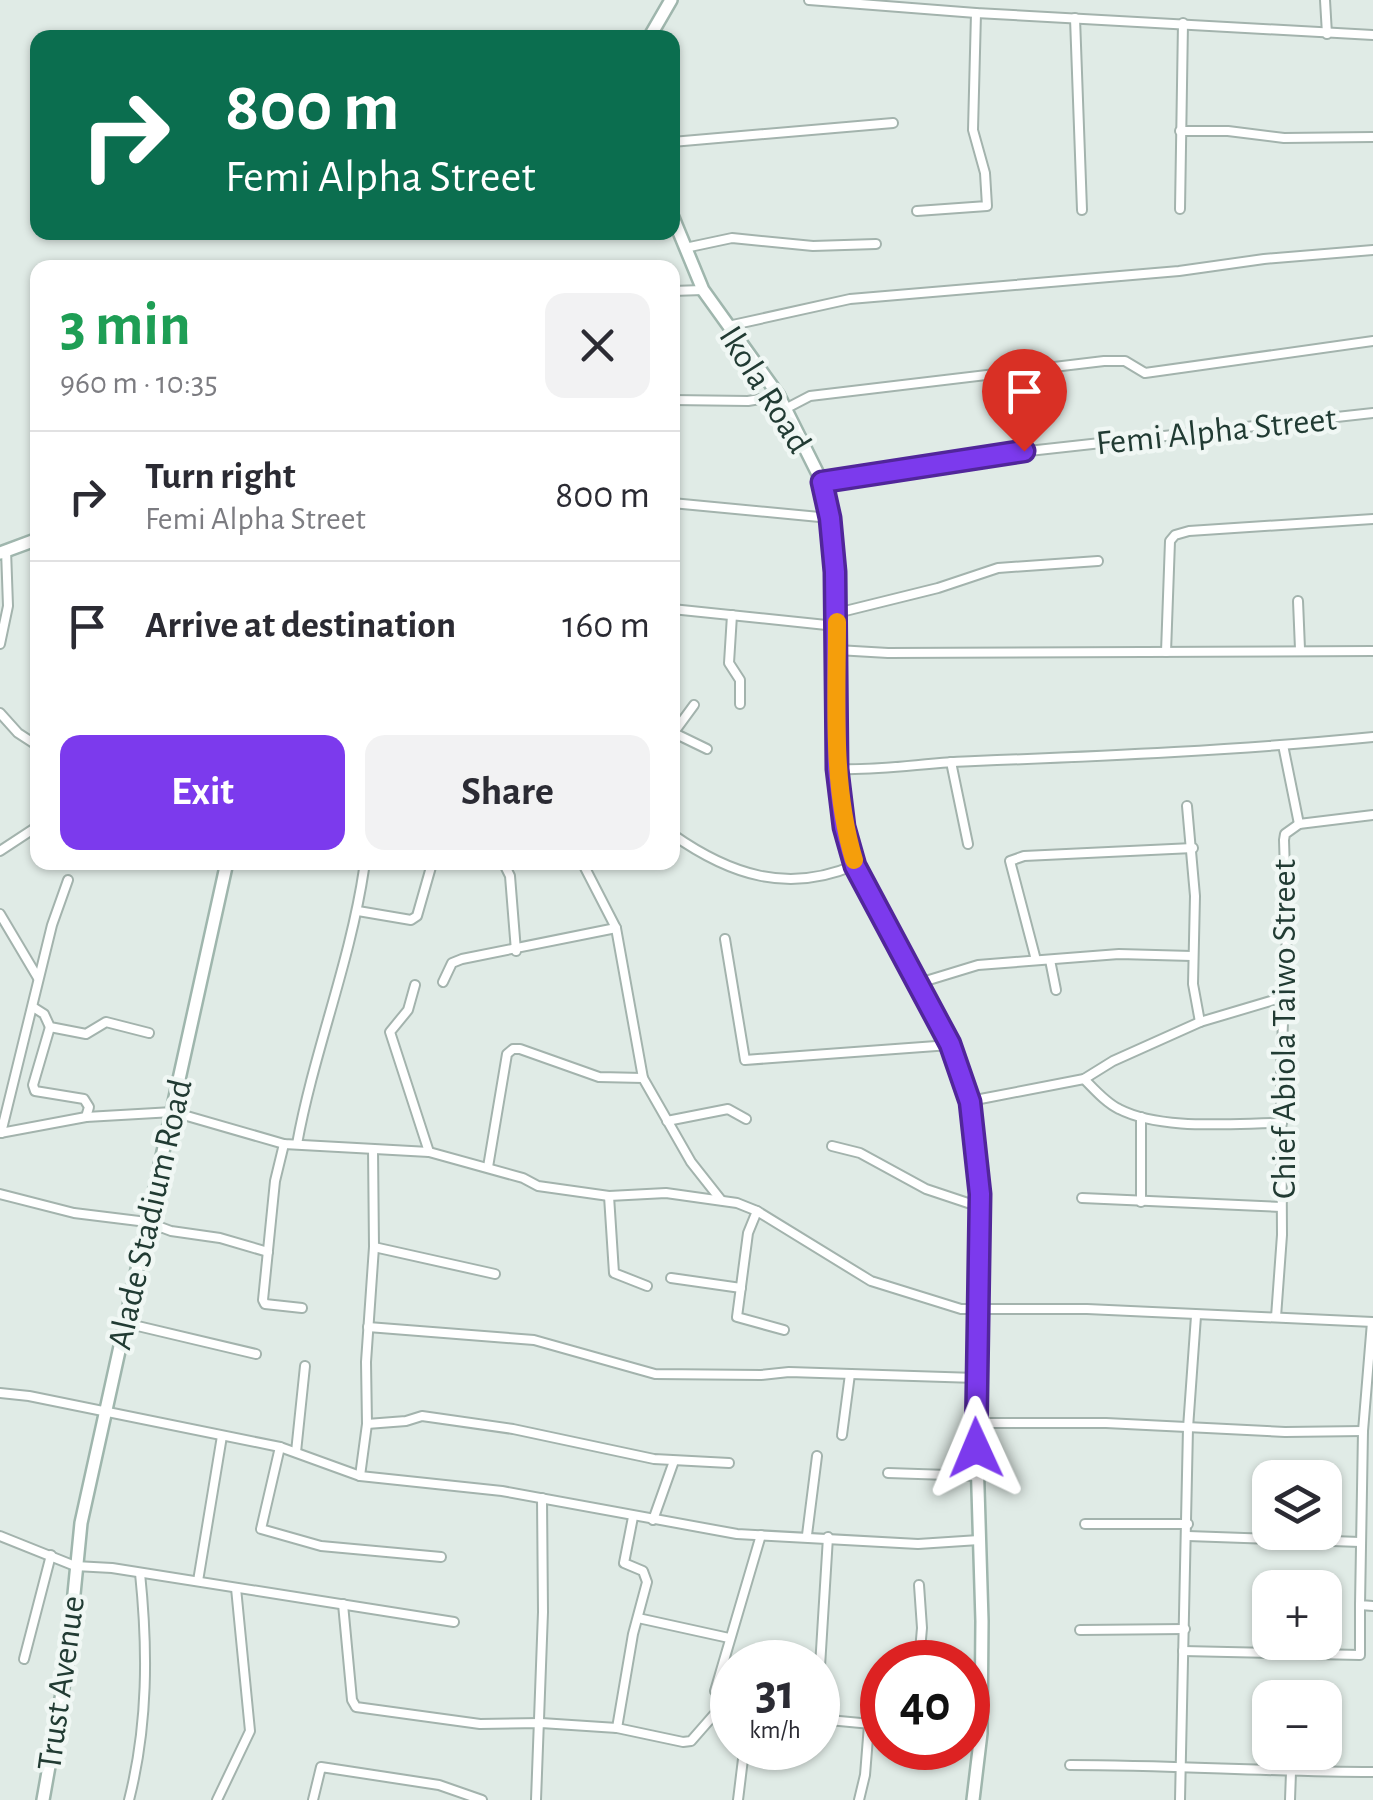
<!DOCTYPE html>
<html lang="en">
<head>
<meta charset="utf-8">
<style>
  :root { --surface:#fff; --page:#f2f2f3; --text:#2b2b33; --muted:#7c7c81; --line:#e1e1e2; --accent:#7c3aed }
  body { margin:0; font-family:"Alegreya Sans",sans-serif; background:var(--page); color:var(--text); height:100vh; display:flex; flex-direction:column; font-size:38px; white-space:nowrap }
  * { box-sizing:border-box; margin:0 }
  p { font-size:32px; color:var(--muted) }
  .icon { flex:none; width:55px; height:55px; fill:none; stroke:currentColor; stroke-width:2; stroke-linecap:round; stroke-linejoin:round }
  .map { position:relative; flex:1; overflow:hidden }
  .panel { position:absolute; left:30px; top:260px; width:650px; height:610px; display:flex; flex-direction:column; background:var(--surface); border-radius:20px; box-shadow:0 2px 8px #0004 }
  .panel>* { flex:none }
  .banner { position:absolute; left:30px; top:30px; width:650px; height:210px; border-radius:20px; box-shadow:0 2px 8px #0004; background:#0b6e4f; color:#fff; overflow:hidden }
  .buttons { position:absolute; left:1252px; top:1460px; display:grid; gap:20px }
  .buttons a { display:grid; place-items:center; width:90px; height:90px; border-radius:20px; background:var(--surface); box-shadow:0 2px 8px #0004; font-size:50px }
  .speed { position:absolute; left:710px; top:1640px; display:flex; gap:20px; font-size:50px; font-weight:700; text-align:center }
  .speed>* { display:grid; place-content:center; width:130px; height:130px; border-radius:50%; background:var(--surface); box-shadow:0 2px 8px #0004; line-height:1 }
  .speed small { font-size:25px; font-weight:400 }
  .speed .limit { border:15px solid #d22; background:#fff; color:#111 }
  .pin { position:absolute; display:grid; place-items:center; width:85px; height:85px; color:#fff; margin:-102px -42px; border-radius:50% 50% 50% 0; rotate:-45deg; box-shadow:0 0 10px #0007 }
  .pin .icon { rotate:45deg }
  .me { position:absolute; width:110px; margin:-55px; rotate:359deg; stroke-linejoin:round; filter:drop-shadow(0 0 8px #0008) }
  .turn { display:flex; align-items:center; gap:35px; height:210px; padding:0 30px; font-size:45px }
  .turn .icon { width:130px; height:130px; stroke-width:2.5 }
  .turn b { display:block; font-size:70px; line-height:85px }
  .round { display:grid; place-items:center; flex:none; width:105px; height:105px; border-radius:20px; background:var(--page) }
  .head { display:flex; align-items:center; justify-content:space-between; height:170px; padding:0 30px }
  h1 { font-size:60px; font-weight:600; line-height:75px; color:#1e9e55 }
  .cta { display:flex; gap:20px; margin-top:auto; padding:20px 30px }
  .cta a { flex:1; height:115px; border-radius:20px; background:var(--accent); color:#fff; font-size:40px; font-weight:600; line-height:115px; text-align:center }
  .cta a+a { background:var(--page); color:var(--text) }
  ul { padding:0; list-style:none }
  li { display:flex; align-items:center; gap:30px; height:130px; padding:0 30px; border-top:2px solid var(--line) }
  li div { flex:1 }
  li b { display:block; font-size:38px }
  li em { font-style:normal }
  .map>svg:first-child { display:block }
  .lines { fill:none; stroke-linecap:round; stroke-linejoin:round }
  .street-casing { stroke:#a3b3ad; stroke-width:12 }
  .secondary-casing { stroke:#9fb6ad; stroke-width:16 }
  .street { stroke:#fff; stroke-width:8 }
  .secondary { stroke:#fff; stroke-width:11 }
  .route-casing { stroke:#51269a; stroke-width:25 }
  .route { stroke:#7c3aed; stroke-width:18 }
  .slow { stroke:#f59e0b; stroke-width:18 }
  .labels { text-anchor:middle; stroke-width:9; stroke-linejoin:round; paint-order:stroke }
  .street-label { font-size:35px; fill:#213b33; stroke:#f0f7f4 }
</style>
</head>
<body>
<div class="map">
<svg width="1373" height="1800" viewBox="0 0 1373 1800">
  <rect width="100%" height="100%" fill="#e0ebe6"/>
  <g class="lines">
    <g class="street-casing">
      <g id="street">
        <path d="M809,0l167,13 397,22"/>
        <path d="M1325,0l2,34"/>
        <path d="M1075,18l7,192"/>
        <path d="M1180,131h48l56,7 89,-1"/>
        <path d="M672,142l221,-19"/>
        <path d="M1180,209l3,-186"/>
        <path d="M917,211l70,-5 -2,-33 -12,-43 3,-117"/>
        <path d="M685,248l47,-10 81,8 63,-2"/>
        <path d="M672,291l31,-1"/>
        <path d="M728,326l122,-27 329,-28 85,-12 109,-9"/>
        <path d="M672,400l76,1 31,-5"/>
        <path d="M787,408l23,-12 294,-35h21l20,12 228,-32"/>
        <path d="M822,482l134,-23 417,-46"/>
        <path d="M672,503l158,15"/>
        <path d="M1298,601l2,48"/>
        <path d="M672,609l164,17"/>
        <path d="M837,613l101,-25 60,-20 100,-7"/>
        <path d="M732,615l-3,48 11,17v24"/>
        <path d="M0,644l8,-38 -2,-56"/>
        <path d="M837,650l51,3 485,-2"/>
        <path d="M1166,652l4,-111 5,-6 14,-4 184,-12"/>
        <path d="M0,713l18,20 20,13"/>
        <path d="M674,733l33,16"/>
        <path d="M672,735l22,-30"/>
        <path d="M1283,745l16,79"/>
        <path d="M951,762l17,82"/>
        <path d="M837,769c47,2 91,-7 138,-8 133,-5 266,-11 398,-24"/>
        <path d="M1187,806l8,90 -2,88 7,38"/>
        <path d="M672,834c58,41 116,60 183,31"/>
        <path d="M0,851l38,-25"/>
        <path d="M503,862l7,14 6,75"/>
        <path d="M582,862l34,66 27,150"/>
        <path d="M358,911l53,9 6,-4 14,-49"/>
        <path d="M0,914l38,64"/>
        <path d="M725,939l20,121 205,-15"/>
        <path d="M1036,960l-26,-99 14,-5 169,-8"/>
        <path d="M1050,960l6,30"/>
        <path d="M443,982l9,-19 10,-4 154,-31"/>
        <path d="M919,983l59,-18 141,-11 73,2"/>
        <path d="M415,985l-7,25 -18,22 39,120"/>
        <path d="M33,1007l11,7 6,13 36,7 20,-12 43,11"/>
        <path d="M50,1027l-17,58 2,6 49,8 5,8 -3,10"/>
        <path d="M1084,1079c10,10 22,24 35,30 43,22 115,14 163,14"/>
        <path d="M970,1101l114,-22 29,-18 87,-39 84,-25"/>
        <path d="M1141,1117v85"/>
        <path d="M667,1121l61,-12 18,10"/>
        <path d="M0,1133l86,-16 87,-5 111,32 145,8 94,26 15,8 71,10 57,-3 71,10 20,8 114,70 90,28h126l286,13"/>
        <path d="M1,1133l51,-208 16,-45"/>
        <path d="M284,1144l-9,37 -12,119 2,4 37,4"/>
        <path d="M297,1144c17,-93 53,-181 67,-275"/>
        <path d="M832,1146l28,7 66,36 54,18"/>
        <path d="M488,1167l19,-113 6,-5h7l79,28 44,1 48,84 30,38"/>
        <path d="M0,1194l74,19 73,9 24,9 49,7 48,14"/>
        <path d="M609,1196l5,77 33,13"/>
        <path d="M1082,1198l199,9"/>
        <path d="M757,1211l-9,22 -11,84 47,13"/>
        <path d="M374,1247l121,27"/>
        <path d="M671,1278l70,10"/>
        <path d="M1276,1317l6,-82 -1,-167 6,-135 -3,-93 1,-6 14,-10 74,-9"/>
        <path d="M1372,1322l-9,109 -3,174 13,1"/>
        <path d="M125,1323l131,31"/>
        <path d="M368,1327l166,13 121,34 106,1 28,-3 187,6"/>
        <path d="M0,1393l29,3 251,51 80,29 142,15 235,43 181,10 61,-4"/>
        <path d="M976,1423h130l179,9 78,-1"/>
        <path d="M367,1424l39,-3 16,-5 91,13 141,30 75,4"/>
        <path d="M842,1435l8,-61"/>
        <path d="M280,1447l-19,82 60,17 120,11"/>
        <path d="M296,1452l9,-86"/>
        <path d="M888,1473l90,3"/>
        <path d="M360,1476l7,-52 -1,-62 8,-115 -1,-98"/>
        <path d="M653,1520l21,-59"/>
        <path d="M1085,1524h103"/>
        <path d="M807,1535l10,-79"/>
        <path d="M0,1536l75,30 37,2 342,54"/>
        <path d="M1188,1536l172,6"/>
        <path d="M198,1581l24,-145"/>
        <path d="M919,1585l3,43 -3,34"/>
        <path d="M343,1604l9,96 4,7 124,17 61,-1 76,5 66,14 8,-1 28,-32h13"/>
        <path d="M638,1618l91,20"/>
        <path d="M1080,1630l105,-1"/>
        <path d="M1183,1651l177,4v-50"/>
        <path d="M24,1659l27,-104"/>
        <path d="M818,1699l10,-162"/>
        <path d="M729,1708l-14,-17 46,-156"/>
        <path d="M818,1719l64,6"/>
        <path d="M617,1728l16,-94 14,-52 -4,-11 -19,-8 9,-46"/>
        <path d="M1070,1765c101,0 202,7 303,7"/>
        <path d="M129,1800c19,-75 19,-150 11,-227"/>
        <path d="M217,1800l33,-69 -14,-143"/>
        <path d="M313,1800l8,-33 118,18 43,15"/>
        <path d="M536,1800l7,-188 -1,-114"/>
        <path d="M738,1800l5,-41"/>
        <path d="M859,1800l6,-25 4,-50"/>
        <path d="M1180,1800l8,-372 8,-112"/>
        <path d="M1290,1800l1,-28"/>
      </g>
    </g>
    <g class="secondary-casing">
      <g id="secondary">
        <path d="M649,38l22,-38"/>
        <path d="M672,215l31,75 76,106 43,86 8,36 7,74v177l7,58 11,38 95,180 20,56 10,93 -4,229 6,198 -1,112 -8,67"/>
        <path d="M0,553l38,-14"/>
        <path d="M43,1800l24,-135 14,-142 146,-661"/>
      </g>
    </g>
    <use href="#street" class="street"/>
    <use href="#secondary" class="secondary"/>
  </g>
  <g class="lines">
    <g class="route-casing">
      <path id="route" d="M976,1448l4,-254 -10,-92 -20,-58 -95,-178 -11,-39 -7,-58 -2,-197 -5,-54 -8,-36 202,-31"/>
    </g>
    <use href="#route" class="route"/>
    <path class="slow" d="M837,622c0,80 -6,162 17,238"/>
  </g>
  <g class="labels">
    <g class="street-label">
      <text transform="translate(766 389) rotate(58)" y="12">Ikola Road</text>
      <text transform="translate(1216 430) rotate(-6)" y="12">Femi Alpha Street</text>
      <text transform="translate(1283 1029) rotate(-90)" y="12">Chief Abiola Taiwo Street</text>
      <text transform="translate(149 1214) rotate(-77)" y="12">Alade Stadium Road</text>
      <text transform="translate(60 1683) rotate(-82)" y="12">Trust Avenue</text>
    </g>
  </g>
</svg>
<div class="buttons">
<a><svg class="icon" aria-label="layers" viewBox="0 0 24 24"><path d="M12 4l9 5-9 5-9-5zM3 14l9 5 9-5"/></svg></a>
<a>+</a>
<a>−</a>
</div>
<div class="speed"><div>31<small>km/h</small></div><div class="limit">40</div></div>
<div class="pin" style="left:1024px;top:451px;background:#d93025"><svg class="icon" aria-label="arrive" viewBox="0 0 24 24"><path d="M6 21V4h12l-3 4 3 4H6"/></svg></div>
<svg class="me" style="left:976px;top:1448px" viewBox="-20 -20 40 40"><path d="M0-17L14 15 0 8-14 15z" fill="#7c3aed" stroke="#fff" stroke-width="4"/></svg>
<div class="banner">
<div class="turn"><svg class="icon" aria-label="right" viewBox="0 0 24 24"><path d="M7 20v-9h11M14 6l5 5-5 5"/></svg><div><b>800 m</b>Femi Alpha Street</div></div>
</div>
<section class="panel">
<div class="head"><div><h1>3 min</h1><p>960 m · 10:35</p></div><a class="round"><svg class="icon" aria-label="close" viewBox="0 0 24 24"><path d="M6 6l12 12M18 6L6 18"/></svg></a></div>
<ul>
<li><svg class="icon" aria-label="right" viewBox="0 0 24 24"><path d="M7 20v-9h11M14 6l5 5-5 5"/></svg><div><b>Turn right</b><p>Femi Alpha Street</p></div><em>800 m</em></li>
<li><svg class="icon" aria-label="arrive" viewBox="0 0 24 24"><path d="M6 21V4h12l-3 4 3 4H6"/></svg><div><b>Arrive at destination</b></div><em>160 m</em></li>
</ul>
<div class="cta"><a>Exit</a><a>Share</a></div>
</section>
</div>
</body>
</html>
